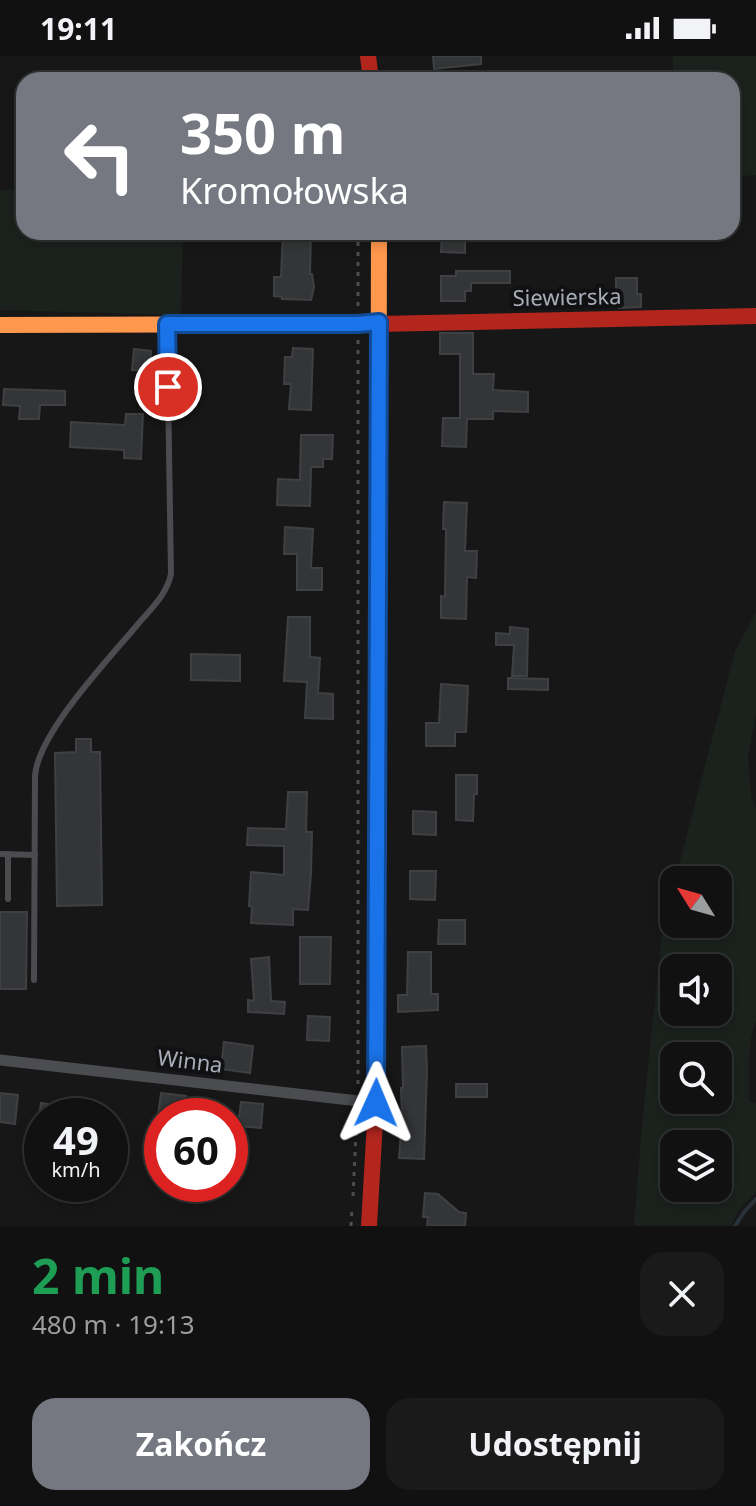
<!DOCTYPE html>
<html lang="pl">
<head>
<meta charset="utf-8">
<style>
  :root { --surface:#111; --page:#1a1a1a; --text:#f1f3f6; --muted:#9c9d9f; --line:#303131; --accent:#757880 }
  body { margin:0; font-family:"Noto Sans",sans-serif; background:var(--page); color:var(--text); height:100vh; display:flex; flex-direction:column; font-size:30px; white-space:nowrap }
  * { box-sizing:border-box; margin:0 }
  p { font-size:26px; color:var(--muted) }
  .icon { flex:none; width:44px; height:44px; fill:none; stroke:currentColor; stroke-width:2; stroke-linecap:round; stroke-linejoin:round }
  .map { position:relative; height:1170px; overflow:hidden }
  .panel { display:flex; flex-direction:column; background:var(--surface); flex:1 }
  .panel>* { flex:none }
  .hud { position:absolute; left:16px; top:16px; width:724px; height:168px; border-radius:24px; box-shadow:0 4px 12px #0003,0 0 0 2px var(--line); background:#757880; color:#fff; overflow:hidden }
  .needle { width:52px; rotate:307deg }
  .buttons { position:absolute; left:660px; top:810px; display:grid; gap:16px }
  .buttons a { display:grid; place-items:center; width:72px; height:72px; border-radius:16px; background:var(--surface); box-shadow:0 4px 12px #0003,0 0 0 2px var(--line); font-size:40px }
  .speed { position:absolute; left:24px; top:1042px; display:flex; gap:16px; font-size:40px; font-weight:700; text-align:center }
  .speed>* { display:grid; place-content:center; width:104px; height:104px; border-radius:50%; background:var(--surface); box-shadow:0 4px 12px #0003,0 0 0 2px var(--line); line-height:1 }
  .speed small { font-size:20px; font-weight:400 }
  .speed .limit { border:12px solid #d22; background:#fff; color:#111 }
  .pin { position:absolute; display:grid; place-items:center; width:68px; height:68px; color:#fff; margin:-34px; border:4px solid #fff; border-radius:50%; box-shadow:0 2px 8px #0007 }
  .me { position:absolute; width:88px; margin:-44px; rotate:1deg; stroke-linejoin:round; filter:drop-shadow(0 0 6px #0008) }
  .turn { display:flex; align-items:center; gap:28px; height:168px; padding:0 32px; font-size:36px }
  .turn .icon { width:104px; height:104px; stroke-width:2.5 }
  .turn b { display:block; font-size:56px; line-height:68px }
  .round { display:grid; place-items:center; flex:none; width:84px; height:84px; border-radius:24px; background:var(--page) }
  .overview { display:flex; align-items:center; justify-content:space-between; height:136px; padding:0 32px }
  h1 { font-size:48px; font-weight:700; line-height:60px; color:#1e9e55 }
  .cta { display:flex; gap:16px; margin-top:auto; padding:16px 32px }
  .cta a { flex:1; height:92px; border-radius:24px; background:var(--accent); color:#fff; font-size:32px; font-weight:700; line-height:92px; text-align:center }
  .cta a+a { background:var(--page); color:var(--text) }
  .status { display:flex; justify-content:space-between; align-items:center; height:56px; padding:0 40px; background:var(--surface); direction:ltr }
  .status svg { height:22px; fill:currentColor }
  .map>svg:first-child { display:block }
  .green { fill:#1b211c; fill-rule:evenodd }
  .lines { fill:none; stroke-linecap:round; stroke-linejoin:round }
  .stream { stroke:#2a3239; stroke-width:4 }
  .building { fill:#343537; stroke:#3f4043; stroke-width:2 }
  .path { stroke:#4d4e52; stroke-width:3; stroke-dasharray:4 6; stroke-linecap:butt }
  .lane { stroke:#4b4c50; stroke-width:6 }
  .street { stroke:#4b4c50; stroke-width:11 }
  .slow { stroke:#ff974d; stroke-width:16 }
  .jam { stroke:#b3261e; stroke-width:16 }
  .route-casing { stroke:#114b97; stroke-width:20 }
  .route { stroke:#1a73e8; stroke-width:14 }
  .labels { text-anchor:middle; stroke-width:8; stroke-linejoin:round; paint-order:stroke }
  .street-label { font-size:22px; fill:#a8adb8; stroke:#111113 }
</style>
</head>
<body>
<div class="status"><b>19:11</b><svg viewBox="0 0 49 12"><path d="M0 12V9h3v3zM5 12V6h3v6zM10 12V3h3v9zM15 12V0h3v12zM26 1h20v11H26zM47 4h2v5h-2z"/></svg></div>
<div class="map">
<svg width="756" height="1170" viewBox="0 0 756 1170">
  <rect width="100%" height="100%" fill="#171717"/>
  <g class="green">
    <path d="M673,0h83v119l-24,2v-97h-59z"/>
    <path d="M24,133v43h159l-2,83 -181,-5v-120z"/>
    <path d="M756,556v103l-8,41 3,41 5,11v213c-10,24 -6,54 -7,80l7,2v90l-15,14 -10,19h-97l8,-102 21,-201 11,-40v41h44v-44h-43l60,-229zM674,912h44v44h-44zM674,1000h44v44h-44zM674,1088h44v44h-44z"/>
  </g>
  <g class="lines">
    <path class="stream" d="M735,1170l9,-14 12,-13"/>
  </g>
  <g class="building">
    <path d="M433,0h48v8l-47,5z"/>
    <path d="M442,176h23v21l-24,-1z"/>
    <path d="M283,177h28l-1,41h2l2,13 -3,13 -29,-1v-2l-8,-1v-19h7z"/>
    <path d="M456,215h54v12h-39v8h-6v10h-24v-25h15z"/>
    <path d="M616,222h21v16h4v13l-22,1v-13h-3z"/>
    <path d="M440,277h33v41h21l-1,16 35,2v20l-35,-1v8h-26l-1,28 -24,-1 1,-28h17v-64h-20z"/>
    <path d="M293,292l20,1 -2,61 -22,-1 2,-25h-7l1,-27h7z"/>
    <path d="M134,293l17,2 -1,20 -18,-1z"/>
    <path d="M4,333l61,2v14h-25l-1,14h-20l1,-13 -17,-1z"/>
    <path d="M126,358h17l-2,45 -17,-1v-8l-54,-3 1,-25 54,3z"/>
    <path d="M301,379h32l-1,24h-9v8h-12l-1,39 -33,-1 1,-26 22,1z"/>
    <path d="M444,446l23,1 -2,48h12l-1,27 -9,-1 -1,42 -25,-1v-22l4,1 1,-68h-3z"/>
    <path d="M285,471l28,2 -2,39h11v22h-25v-36h-13z"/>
    <path d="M288,561h22v40l10,1 -2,35 15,1v25l-28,-1 2,-36 -23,-1z"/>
    <path d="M510,571l18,2 -1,47h-15l2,-31h-18v-12l14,1z"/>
    <path d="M191,598l49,1v26l-49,-1z"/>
    <path d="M508,622l40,1v11l-40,-1z"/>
    <path d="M441,628l27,2 -2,46h-11v14h-29v-23h13z"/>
    <path d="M76,683h15v13h9l2,153 -45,1 -2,-153 21,-1z"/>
    <path d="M456,719h21v19h-3l-1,27 -17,-1z"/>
    <path d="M288,736h19l-1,40h6l-1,41 -3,37 -15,-1v16l-42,-2 1,-16 -3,-1 2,-34 33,3v-29l-37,-1 1,-17 38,1z"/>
    <path d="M413,755l23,1v23l-23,-1z"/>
    <path d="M410,815h26l-1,29 -25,-1z"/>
    <path d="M0,856h27l-1,77h-26z"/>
    <path d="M439,864h26v24h-27z"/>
    <path d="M300,881h31l-1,47h-30z"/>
    <path d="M408,896h23v42h7v16l-40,2v-17h9z"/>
    <path d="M269,901l2,44 14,1 -1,12 -36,-2v-12l6,1 -3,-42z"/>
    <path d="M308,960l22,1 -1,24 -22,-1z"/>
    <path d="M224,986l29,4 -3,27 -29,-4z"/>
    <path d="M426,990l1,26 -3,87 -25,-1 3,-41 -1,-29h2l-1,-41z"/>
    <rect x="456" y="1028" width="31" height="13"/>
    <path d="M0,1037l18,2 -3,29 -15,-2z"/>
    <path d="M161,1037l25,3 -2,20h-26z"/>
    <path d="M241,1046l22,2 -2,24 -23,-2z"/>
    <path d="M41,1047l45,6 -1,7h-46z"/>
    <path d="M425,1137l13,1 21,18 7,1 -1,13h-38l1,-9h-5z"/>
  </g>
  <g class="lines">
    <g class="path">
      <path d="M358,176v76"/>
      <path d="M358,284v748"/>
      <path d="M353,1140l4,-84"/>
      <path d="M351,1170l1,-18"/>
    </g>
    <g class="lane">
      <path d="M0,798l35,1"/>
      <path d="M8,843v-45"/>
      <path d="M34,924l1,-204c3,-43 74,-117 103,-152 13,-15 29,-30 33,-50l-4,-249"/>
    </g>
    <path class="street" d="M0,1004l376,43"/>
    <g class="slow">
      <path d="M0,269l378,-1"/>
      <path d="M378,576l1,-400"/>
    </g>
    <g class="jam">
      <path d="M368,0l3,24"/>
      <path d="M378,268l378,-8"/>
      <path d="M369,1170l7,-123 2,-471"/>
    </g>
  </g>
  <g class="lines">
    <g class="route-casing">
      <path id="route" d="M168,331l-1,-63h191l21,-2 -3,781"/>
    </g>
    <use href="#route" class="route"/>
  </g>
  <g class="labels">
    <g class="street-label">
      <text transform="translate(567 241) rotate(-1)" y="8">Siewierska</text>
      <text transform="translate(190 1005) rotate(7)" y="8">Winna</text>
    </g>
  </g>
</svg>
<div class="buttons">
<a><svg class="needle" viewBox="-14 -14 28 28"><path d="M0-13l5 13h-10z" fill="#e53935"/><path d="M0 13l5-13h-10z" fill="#9c9d9f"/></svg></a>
<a><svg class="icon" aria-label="sound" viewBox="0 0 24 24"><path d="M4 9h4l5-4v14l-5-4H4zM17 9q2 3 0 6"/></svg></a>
<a><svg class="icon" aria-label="search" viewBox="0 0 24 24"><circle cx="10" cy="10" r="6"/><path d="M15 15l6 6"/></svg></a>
<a><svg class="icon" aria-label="layers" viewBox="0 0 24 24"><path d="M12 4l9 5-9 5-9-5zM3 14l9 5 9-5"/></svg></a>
</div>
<div class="speed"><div>49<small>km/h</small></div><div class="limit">60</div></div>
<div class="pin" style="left:168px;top:331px;background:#d93025"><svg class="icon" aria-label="arrive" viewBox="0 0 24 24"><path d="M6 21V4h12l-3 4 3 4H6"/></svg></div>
<svg class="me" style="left:376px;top:1047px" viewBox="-20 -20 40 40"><path d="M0-17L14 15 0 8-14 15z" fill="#1a73e8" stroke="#fff" stroke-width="4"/></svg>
<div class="hud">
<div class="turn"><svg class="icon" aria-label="left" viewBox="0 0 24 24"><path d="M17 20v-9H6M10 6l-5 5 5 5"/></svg><div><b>350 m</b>Kromołowska</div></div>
</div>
</div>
<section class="panel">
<div class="overview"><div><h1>2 min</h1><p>480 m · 19:13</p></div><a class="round"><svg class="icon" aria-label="close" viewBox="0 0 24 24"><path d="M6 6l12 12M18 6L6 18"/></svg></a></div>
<div class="cta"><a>Zakończ</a><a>Udostępnij</a></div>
</section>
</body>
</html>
